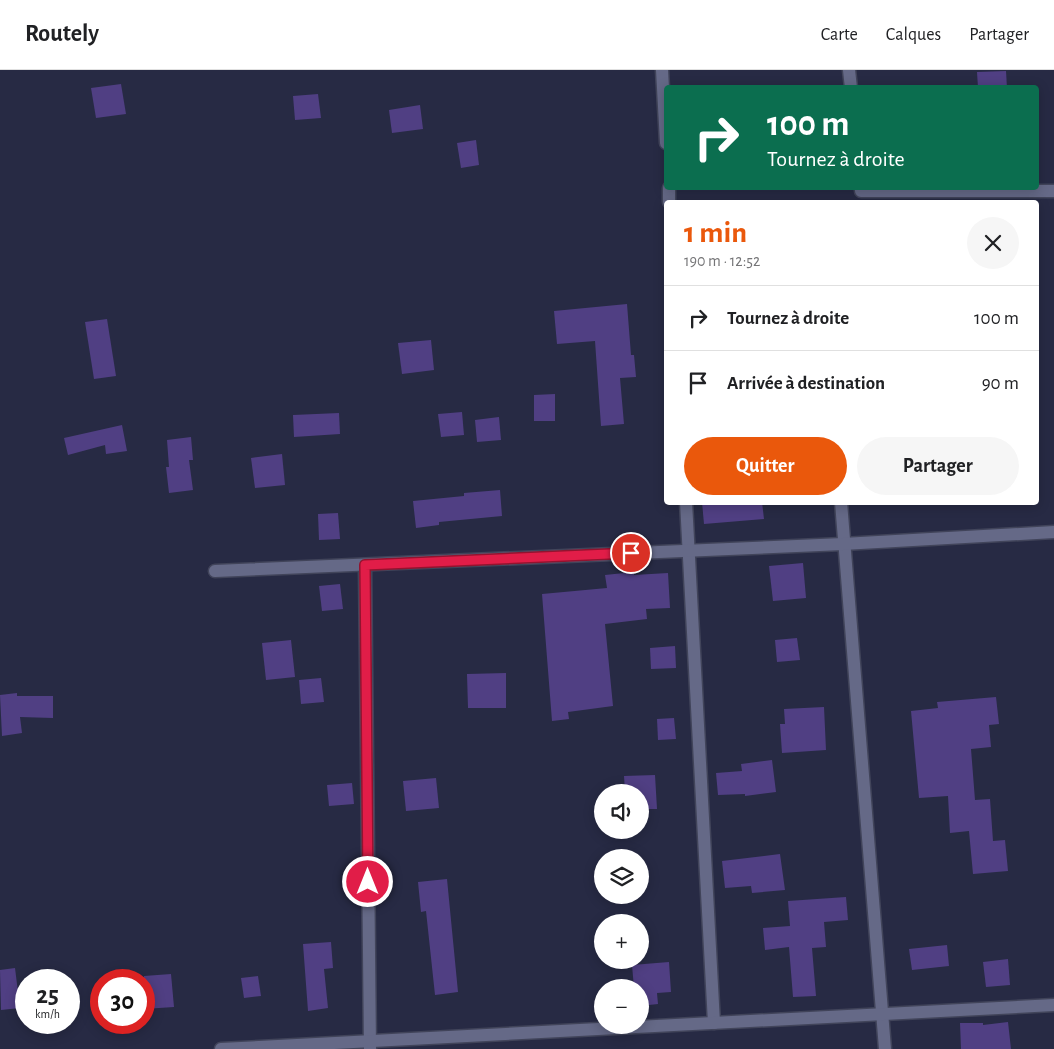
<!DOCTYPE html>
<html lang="fr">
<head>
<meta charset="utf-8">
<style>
  :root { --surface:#fff; --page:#f6f6f6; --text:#202124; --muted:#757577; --line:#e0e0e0; --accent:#ea580c }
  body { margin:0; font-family:"Alegreya Sans",sans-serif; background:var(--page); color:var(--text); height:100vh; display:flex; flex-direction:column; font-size:19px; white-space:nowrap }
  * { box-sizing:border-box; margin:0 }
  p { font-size:16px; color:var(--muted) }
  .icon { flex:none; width:28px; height:28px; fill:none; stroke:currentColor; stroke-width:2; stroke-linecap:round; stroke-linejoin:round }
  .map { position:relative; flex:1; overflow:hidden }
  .drawer { position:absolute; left:664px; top:130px; width:375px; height:305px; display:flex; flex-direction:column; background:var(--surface); border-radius:5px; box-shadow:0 2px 12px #0003 }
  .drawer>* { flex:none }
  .banner { position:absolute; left:664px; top:15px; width:375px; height:105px; border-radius:5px; box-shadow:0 2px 12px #0003; background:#0b6e4f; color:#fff; overflow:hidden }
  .fabs { position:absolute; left:594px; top:714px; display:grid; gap:10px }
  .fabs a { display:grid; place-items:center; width:55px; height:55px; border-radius:50%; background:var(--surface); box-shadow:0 2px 12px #0003; font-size:25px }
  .speed { position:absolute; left:15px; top:899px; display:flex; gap:10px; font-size:25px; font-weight:700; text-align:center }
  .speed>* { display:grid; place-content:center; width:65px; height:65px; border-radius:50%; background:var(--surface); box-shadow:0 2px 12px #0003; line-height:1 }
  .speed small { font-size:12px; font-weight:400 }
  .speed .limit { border:8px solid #d22; background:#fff; color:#111 }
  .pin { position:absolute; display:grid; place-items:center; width:42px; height:42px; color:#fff; margin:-21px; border:2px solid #fff; border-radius:50%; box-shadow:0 1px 5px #0007 }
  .me { position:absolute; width:55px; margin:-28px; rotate:0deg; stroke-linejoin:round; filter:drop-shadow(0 0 4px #0008) }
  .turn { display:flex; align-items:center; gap:18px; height:105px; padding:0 20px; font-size:22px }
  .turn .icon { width:65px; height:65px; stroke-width:2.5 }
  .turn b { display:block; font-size:35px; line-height:42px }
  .round { display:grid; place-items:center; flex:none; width:52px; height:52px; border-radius:26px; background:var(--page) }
  .overview { display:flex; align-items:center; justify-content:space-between; height:85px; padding:0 20px }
  h1 { font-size:30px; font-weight:600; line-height:38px; color:var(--accent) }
  .primary-button { display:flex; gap:10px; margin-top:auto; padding:10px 20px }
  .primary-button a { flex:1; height:58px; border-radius:30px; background:var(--accent); color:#fff; font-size:20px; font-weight:600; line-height:58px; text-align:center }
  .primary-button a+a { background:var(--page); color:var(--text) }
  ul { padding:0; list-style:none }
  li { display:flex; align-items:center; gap:15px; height:65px; padding:0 20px; border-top:1px solid var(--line) }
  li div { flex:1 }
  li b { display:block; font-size:19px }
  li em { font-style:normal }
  header { display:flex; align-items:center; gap:30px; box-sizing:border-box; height:70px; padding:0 25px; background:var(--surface); border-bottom:1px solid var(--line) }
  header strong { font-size:24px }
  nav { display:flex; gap:28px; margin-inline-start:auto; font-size:18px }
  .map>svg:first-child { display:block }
  .building { fill:#503f83 }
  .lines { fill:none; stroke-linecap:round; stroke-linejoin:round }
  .street-casing { stroke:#41445a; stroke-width:15 }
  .street { stroke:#656987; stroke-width:12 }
  .route-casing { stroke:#92132f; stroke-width:12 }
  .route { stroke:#e11d48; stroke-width:9 }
</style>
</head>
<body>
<header>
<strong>Routely</strong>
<nav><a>Carte</a><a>Calques</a><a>Partager</a></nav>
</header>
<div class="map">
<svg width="1054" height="979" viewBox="0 0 1054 979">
  <rect width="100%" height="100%" fill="#272a44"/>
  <g class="building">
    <path d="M1006,1l1,17h-29l-1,-16z"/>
    <path d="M121,14l5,30 -30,4 -5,-30z"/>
    <path d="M318,24l3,24 -26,2 -2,-24z"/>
    <path d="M420,35l3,24 -31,4 -3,-23z"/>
    <path d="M476,70l3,25 -18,3 -4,-25z"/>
    <path d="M627,234l4,51h3l2,22 -16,1 4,46 -23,2 -6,-85 -38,3 -3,-33z"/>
    <path d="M107,249l9,57 -22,3 -9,-57z"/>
    <path d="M431,270l3,30 -32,4 -4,-31z"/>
    <path d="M555,324v27h-21v-26z"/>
    <path d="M462,342l2,23 -23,2 -3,-23z"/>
    <path d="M339,343l1,21 -46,3 -1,-22z"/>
    <path d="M499,347l2,23 -24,2 -2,-22z"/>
    <path d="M122,355l5,26 -21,3 -1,-9 -37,10 -4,-17z"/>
    <path d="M191,367l2,23h-4l4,30 -24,3 -3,-26h3l-2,-27z"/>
    <path d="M282,384l3,31 -30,3 -4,-30z"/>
    <path d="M500,420l2,26 -63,6v3l-23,3 -3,-27 51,-5v-3z"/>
    <path d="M702,432h60l2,17 -60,5z"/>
    <path d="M338,443l2,26 -21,1 -1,-26z"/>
    <path d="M803,493l3,35 -33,3 -4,-35z"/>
    <path d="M634,502v3l34,-2 2,35 -24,1 1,10 -42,5 8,82 -45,6 1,7 -17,2 -10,-127 65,-6 -2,-13z"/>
    <path d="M340,514l3,25 -21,2 -3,-25z"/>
    <path d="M797,568l3,22 -23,2 -2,-22z"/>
    <path d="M291,570l4,37 -29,3 -4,-37z"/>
    <path d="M675,576l1,22 -25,1 -1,-21z"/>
    <path d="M506,603v35h-38l-1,-34z"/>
    <path d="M321,608l3,24 -23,2 -2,-24z"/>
    <path d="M17,623v3h36v22l-33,-1 2,16 -20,3 -2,-41z"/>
    <path d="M996,627l3,27 -10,1 2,22 -20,2 4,51 15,-1 3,42 12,-1 3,31 -35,3 -4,-43 -19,2 -2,-37 -29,2 -8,-87 27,-3 -1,-6z"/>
    <path d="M824,637l2,43 -44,3 -2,-29h5l-1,-15z"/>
    <path d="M674,648l2,21 -18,1 -1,-21z"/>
    <path d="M772,690l4,32 -31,4v-2l-27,1 -2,-22 26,-2 -1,-7z"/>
    <path d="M655,705l2,34h-17v-17h-15l-1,-16z"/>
    <path d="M436,708l3,30 -33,3 -3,-30z"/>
    <path d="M352,713l2,21 -25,2 -2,-21z"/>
    <path d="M780,784l5,36 -33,3 -1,-7 -26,2 -3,-27z"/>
    <path d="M447,809l11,113 -23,3 -9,-84 -5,1 -3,-30z"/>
    <path d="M846,827l2,23 -24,2 2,25 -14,1 4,48 -23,1 -4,-50 -24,3 -2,-22 27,-2 -2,-25z"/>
    <path d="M331,872l2,26 -9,1 4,39 -20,3 -5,-67z"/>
    <path d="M947,875l2,21 -37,4 -3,-21z"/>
    <path d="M1008,889l2,26 -24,2 -3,-25z"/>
    <path d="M669,892l2,30 -14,1 1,11 -18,2v-18h-6l-2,-23z"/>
    <path d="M15,898l5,40 -19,2 -1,-40z"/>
    <path d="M171,904l3,33 -30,2v-33z"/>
    <path d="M258,906l3,20 -17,2 -3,-20z"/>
    <path d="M1008,952l3,27h-50l-1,-26h23v2z"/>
  </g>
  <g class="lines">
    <g class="street-casing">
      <g id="street">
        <path d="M662,0l4,73"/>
        <path d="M849,0l2,18"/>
        <path d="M669,118v14"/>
        <path d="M861,118v3h193"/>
        <path d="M686,432l28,521"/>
        <path d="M841,432l44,547"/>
        <path d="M365,495l5,484"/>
        <path d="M215,501l628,-27 211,-12"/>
        <path d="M221,979l833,-44"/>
      </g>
    </g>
    <use href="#street" class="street"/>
  </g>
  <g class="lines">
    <g class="route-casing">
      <path id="route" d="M368,812l-3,-317 266,-12"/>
    </g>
    <use href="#route" class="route"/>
  </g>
</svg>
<div class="fabs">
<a><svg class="icon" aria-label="sound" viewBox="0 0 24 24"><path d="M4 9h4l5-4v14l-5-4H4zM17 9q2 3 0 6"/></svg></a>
<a><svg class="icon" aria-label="layers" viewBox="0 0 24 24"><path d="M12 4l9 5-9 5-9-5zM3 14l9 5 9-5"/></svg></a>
<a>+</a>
<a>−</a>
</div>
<div class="speed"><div>25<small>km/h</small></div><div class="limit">30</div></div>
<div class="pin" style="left:631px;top:483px;background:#d93025"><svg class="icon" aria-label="arrive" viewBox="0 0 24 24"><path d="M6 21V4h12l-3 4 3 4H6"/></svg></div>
<svg class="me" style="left:368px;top:812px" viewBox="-20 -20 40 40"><circle r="17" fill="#e11d48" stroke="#fff" stroke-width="3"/><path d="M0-11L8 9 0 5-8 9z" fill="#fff"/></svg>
<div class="banner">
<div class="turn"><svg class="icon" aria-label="right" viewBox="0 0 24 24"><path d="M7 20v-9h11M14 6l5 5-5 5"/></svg><div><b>100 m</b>Tournez à droite</div></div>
</div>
<section class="drawer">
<div class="overview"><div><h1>1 min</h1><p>190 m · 12:52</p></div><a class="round"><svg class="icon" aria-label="close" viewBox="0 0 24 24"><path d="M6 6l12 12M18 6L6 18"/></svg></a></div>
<ul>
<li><svg class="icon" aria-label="right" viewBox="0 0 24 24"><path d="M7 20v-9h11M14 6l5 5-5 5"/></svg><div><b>Tournez à droite</b></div><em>100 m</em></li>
<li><svg class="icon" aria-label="arrive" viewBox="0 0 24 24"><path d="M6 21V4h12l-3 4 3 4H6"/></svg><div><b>Arrivée à destination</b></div><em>90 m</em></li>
</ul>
<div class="primary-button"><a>Quitter</a><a>Partager</a></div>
</section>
</div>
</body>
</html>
